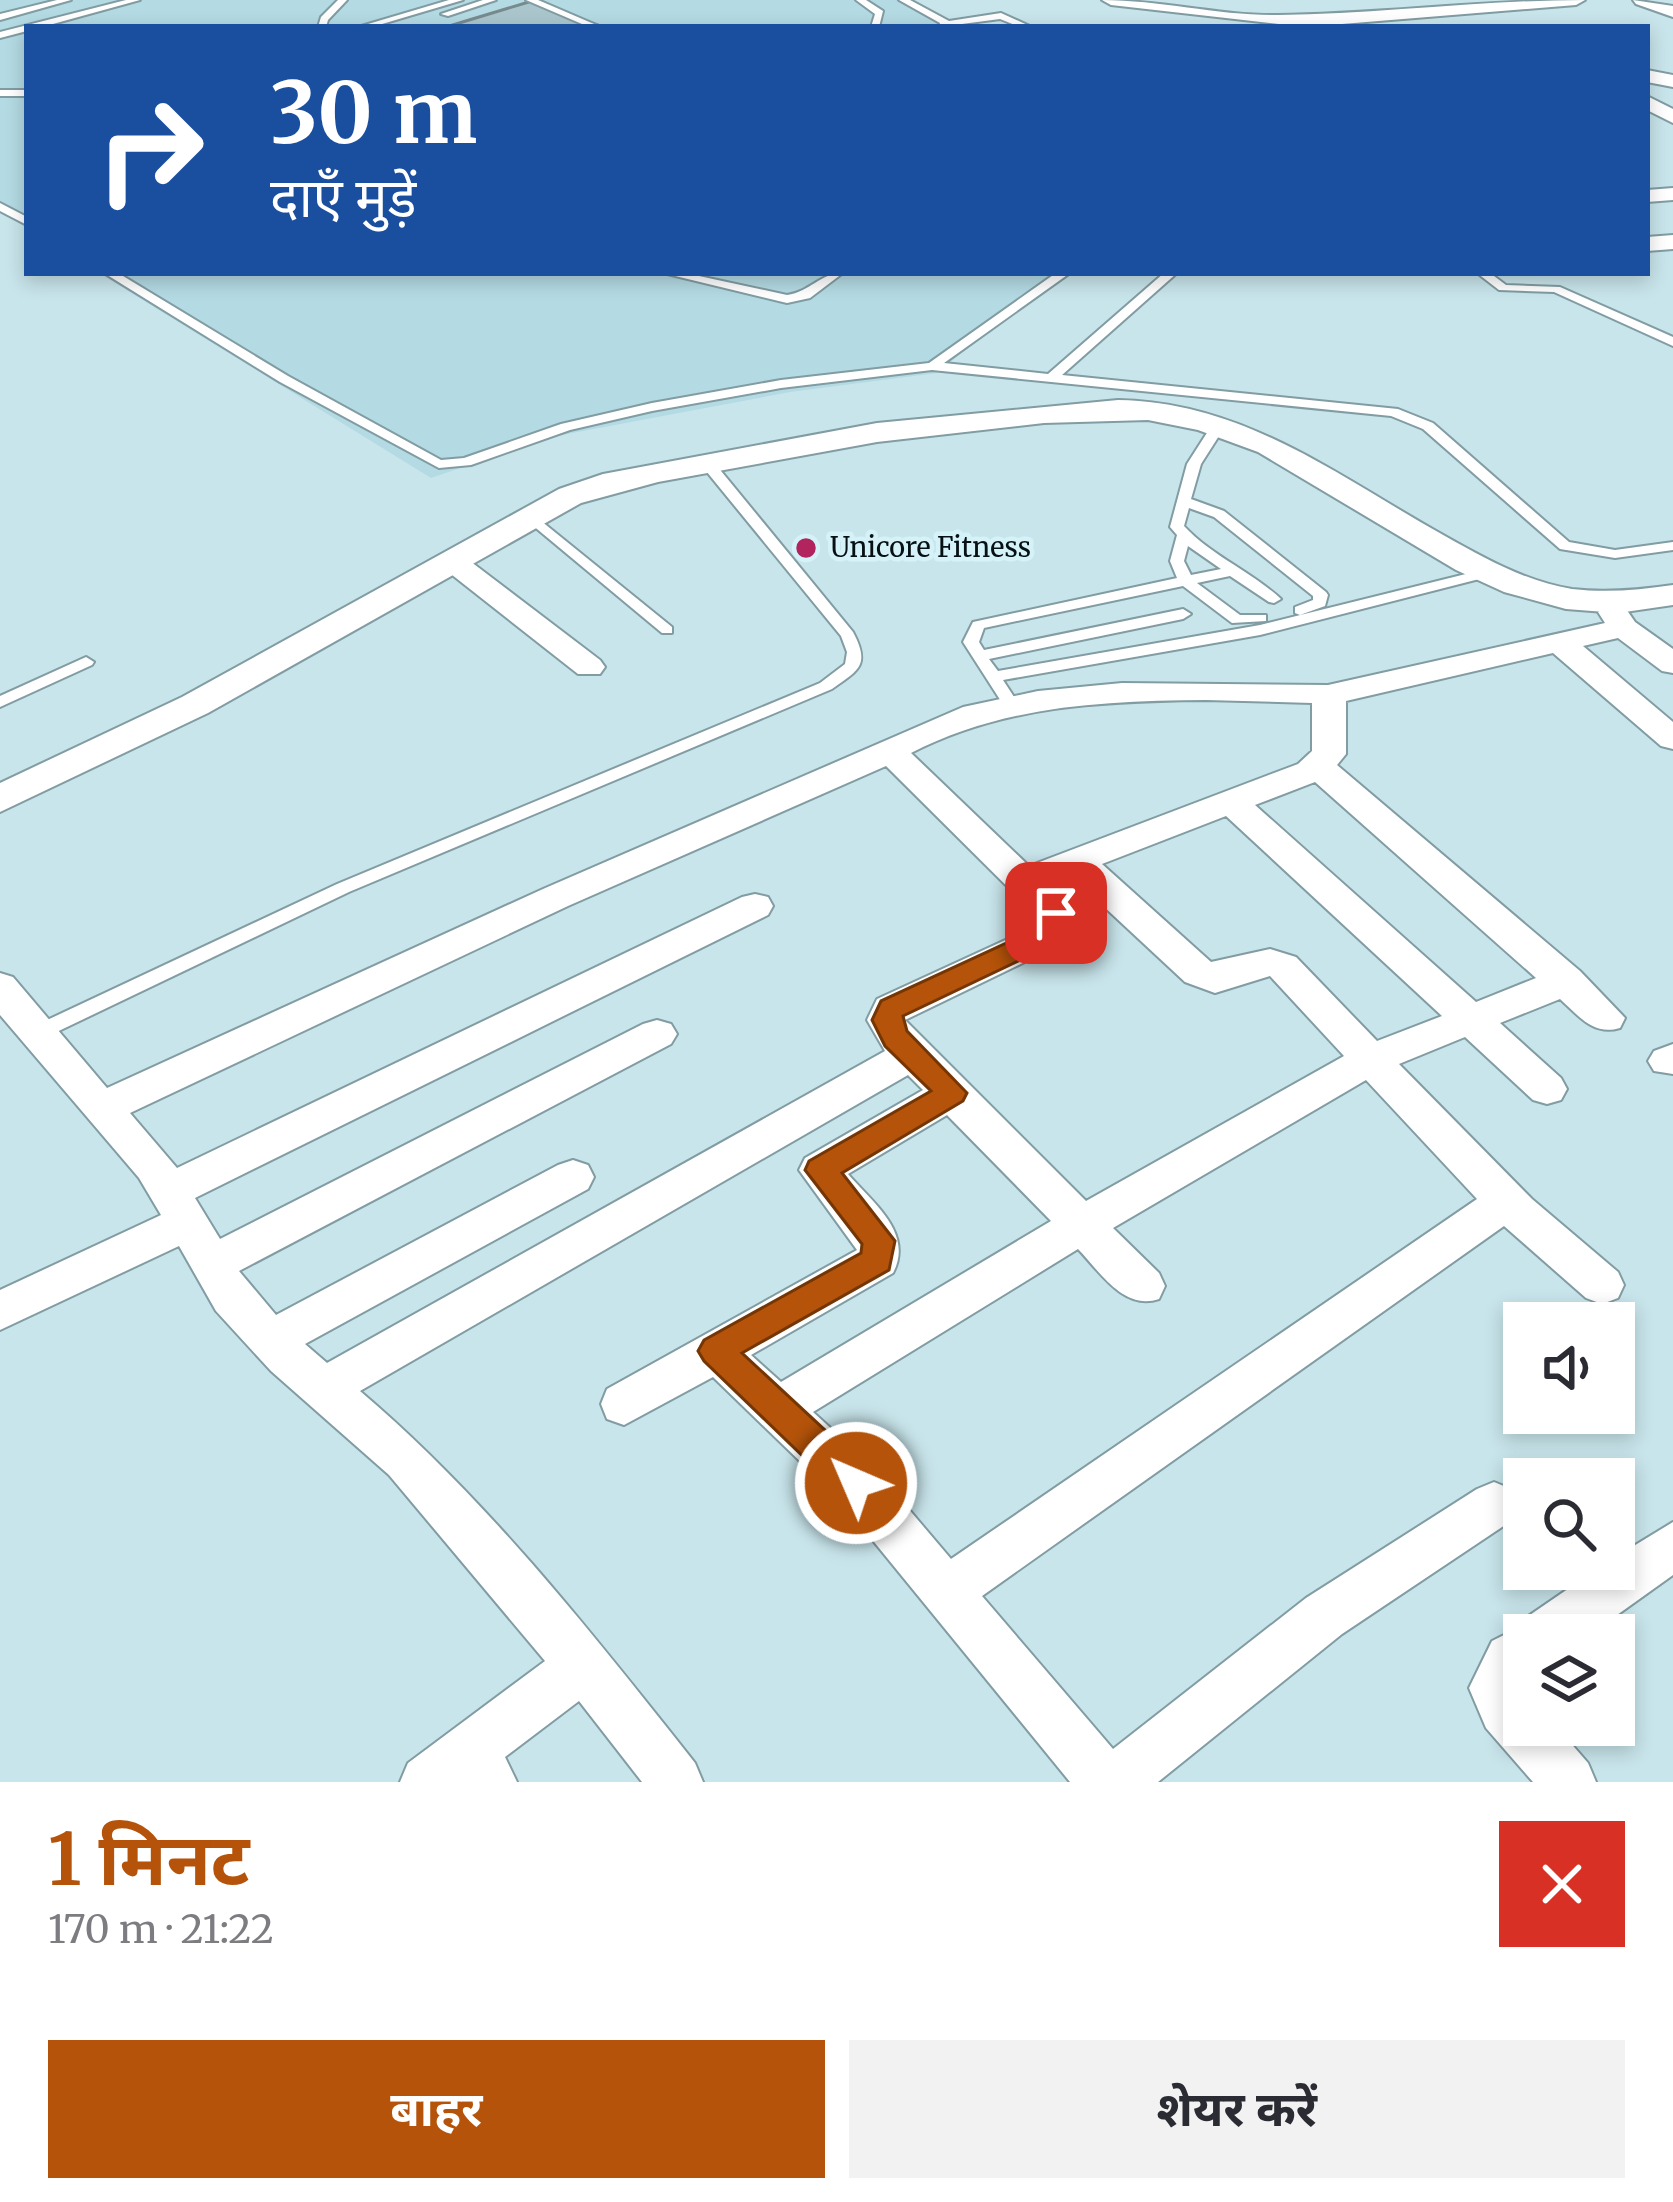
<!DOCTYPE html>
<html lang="hi">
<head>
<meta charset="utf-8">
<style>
  :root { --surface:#fff; --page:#f2f2f3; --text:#2b2b33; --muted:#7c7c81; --accent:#b45309 }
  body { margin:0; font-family:Merriweather,"Noto Sans Devanagari",serif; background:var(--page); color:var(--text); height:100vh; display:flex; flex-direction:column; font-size:45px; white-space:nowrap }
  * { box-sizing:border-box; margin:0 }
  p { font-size:39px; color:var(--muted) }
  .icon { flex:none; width:66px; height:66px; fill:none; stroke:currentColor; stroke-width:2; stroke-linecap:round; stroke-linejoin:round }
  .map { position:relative; height:1782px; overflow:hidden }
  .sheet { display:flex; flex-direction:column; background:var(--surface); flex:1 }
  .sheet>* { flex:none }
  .banner { position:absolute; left:24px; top:24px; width:1626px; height:252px; border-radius:0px; box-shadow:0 6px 18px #0003; background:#1a4fa0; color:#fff; overflow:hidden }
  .controls { position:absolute; left:1503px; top:1302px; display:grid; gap:24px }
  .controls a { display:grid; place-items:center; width:132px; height:132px; border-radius:0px; background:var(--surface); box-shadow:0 6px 18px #0003; font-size:60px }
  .pin { position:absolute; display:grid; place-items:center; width:102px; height:102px; color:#fff; margin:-51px; border-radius:24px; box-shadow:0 6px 18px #0006 }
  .me { position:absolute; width:132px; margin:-66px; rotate:315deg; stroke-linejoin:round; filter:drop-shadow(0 0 9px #0008) }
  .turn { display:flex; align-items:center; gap:42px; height:252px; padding:0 48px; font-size:54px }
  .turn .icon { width:156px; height:156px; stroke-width:2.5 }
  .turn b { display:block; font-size:84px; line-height:102px }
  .round { display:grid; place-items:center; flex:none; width:126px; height:126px; border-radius:0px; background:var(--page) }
  .headline { display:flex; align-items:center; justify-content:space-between; height:204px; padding:0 48px }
  h1 { font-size:72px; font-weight:700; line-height:90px; color:var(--accent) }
  .primary-button { display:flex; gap:24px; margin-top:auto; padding:24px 48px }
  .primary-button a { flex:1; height:138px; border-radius:0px; background:var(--accent); color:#fff; font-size:48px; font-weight:700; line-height:138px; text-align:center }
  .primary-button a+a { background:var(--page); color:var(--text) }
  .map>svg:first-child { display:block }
  .built { fill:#b4dae3 }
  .building { fill:#aac6cc; stroke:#778b8f; stroke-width:3 }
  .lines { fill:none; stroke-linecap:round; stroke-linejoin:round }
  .service-casing { stroke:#819ca2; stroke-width:4 }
  .minor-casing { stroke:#819ca2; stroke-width:4 }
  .tertiary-casing { stroke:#819ca2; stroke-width:4 }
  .service { fill:#fff; fill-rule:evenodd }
  .minor { fill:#fff; fill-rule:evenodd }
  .tertiary { fill:#fff; fill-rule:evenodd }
  .route { fill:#b45309; stroke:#753606; stroke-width:3 }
  .poi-dot { fill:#b1245e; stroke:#d5f2f9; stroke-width:4.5 }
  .labels { text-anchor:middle; stroke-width:9; stroke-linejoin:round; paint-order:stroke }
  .far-poi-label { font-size:27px; fill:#071114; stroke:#d5f2f9; text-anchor:start }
</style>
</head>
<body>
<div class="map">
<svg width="1673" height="1782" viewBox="0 0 1673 1782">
  <rect width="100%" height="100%" fill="#c8e5eb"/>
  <g class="built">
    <path d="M0,0h897l63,27h-933v201l-27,-17z"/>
    <path d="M99,273h960l-122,100 -147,19 -239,45 -120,41z"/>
  </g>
  <path class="building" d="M532,1l71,26h-157z"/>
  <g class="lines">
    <g class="service-casing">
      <g id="service">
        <path d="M57,0h14l-71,20v-6z"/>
        <path d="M126,0h14l-98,27h-15v4l-27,7v-6z"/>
        <path d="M338,0h9l-19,20 -2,7h-8l3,-10z"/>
        <path d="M449,0h14l-91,27h-14z"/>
        <path d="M483,0h13l-48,16 -7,-2z"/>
        <path d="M526,0h12l63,27h-12z"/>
        <path d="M856,0h10l17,11 -4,16h-8l4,-13z"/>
        <path d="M899,0h11l39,21 52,-8 31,14h-12l-20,-8 -61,8 1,-4z"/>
        <rect x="0" y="90" width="27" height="6"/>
        <path d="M0,203l27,14v8l-27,-14z"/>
        <path d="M104,273h14l170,103 153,84 23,-2 97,-34 91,-21 129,-23 148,-17 127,-90h14l-126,90 104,11 116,-101h13l-115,102 336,34 35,14 136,119 46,8 58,-8v8l-58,8 -55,-9 -137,-120 -32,-13 -459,-46 -151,18 -129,23 -82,19 -99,35 -32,3 -159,-86z"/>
        <path d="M663,273h22l102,22c23,-3 33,-22 56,-22l-33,25 -23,5z"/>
        <path d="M1477,273h13l16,12 54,2 113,50v9l-119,-54 -55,-2z"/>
        <path d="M1217,424l7,4 -23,36 -10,35 33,12 102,81 2,3 -3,11 -25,9 -5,-2v-6l18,-7v-4l-99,-79 -25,-9 -5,18c29,31 67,45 97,73l-7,4 -5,-1 -39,-26 -33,7 43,32h26v6l-34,2 -49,-37 -199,42 -5,14 5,8 199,-41 8,5 -8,5 -194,40 9,12 262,-46 226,-56 7,4 -2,3 -231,59 -257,45 17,26 -8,5 -6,-2 -43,-67 10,-20 204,-44 -7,-17 7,-26 -7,-8 17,-63 25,-39zM1188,546l33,23 -30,6 -7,-14z"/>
        <path d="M707,459l5,1 141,172c18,34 5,38 -21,57l-483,203 -307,147h-14l-3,-5 3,-5 309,-145 483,-201 25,-19 2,-12 -6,-16 -139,-170 -2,-3z"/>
        <path d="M530,512l142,115v6h-10l-137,-114v-6z"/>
        <path d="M86,657l8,5 -2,3 -92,42v-11z"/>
      </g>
    </g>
    <g class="minor-casing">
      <g id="minor">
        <path d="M1102,0c59,0 118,16 176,15 102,-1 204,-15 307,-15l-9,5 -271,22 -194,-22z"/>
        <path d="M1633,0l40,6v11l-37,-13z"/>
        <path d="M1647,70l26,5v12l-26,-5z"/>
        <path d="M1647,96l26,13v14l-26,-13z"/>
        <path d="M1673,188v12l-26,2v-12z"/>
        <path d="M1673,235v14l-26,2v-14z"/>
        <path d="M452,552l10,3 138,105 5,7 -5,7h-22l-136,-107 -5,-6z"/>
        <path d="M1613,603l11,3 11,16 38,27v24l-11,-2 -44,-33 -35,8 90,76v27l-12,-3 -108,-93 -207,48v53l-9,11 243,206 45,47 -5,10c-27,8 -41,-12 -60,-29l-60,24 61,55 6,11 -6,11 -14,4 -14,-4 -68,-63 -66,27 133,135 86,73 6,13 -6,13 -16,6 -16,-6 -82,-72 -522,370 131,153 193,-151 171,-109 17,-7 17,7 7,16 -7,16 -169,113 -184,148h-88l-231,-283 -126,-122 -89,48 -17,-6 -6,-15 6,-15 250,-139 -58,-80 6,-12 118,-68 -15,-15 -548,316c126,107 232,242 335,372l8,19h-61l-63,-81 -74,56 12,25h-117l8,-19 137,-102 -156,-186 -118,-104 -55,-60 -37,-65 -179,84v-40l161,-75 -22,-37 -139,-163v-42l13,4 94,111 436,-199 420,-182 75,-16 84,-8 206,2 277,-62 -7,-11zM1206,700l106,3v48l-14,13 -269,102 -118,-113c93,-48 193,-52 295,-53zM886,766l153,152 -1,7 -161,74 -10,21 18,31 -558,312 -22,-19 283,-155 6,-12 -6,-12 -15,-5 -15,5 -282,150 -37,-44 432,-227 6,-10 -6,-10 -14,-4 -14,4 -423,215 -25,-41 573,-283 5,-9 -5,-9 -13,-3 -13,3 -565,271 -47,-55 438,-207zM1315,782l221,196 -60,24 -221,-197zM1226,816l216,200 -65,25 -81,-84 -26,-8 -59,13 -109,-98zM1071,876l114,106 30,11 55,-17 74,80 -258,145 -181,-181 159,-77 13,-20 -8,-19 -20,-19zM1366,1080l111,119 -526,360 -78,-92 -60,-55 265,-163c22,23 46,62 81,50l6,-13 -6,-13 -46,-45zM947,1115l104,106 -270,161 -30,-27 142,-82c21,-40 -20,-70 -45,-99z"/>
        <path d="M1673,1044v30l-19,-3 -6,-10 6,-10z"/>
        <path d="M1673,1522v53l-84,60h-65v90h31l33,38 8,19h-63l-47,-54 -17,-40 23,-47 32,-16 3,-8 70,-48h17v-11z"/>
      </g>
    </g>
    <g class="tertiary-casing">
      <path id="tertiary" d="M1118,400c127,2 221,77 327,136 39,22 82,46 127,53 35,4 67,1 101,-4v20l-55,8 -52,-4 -62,-17 -48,-22 -198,-118 -60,-22 -50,-10 -104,3 -167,19 -219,40 -77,21 -373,210 -208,99v-29l182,-86 377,-208 44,-15 274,-51z"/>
    </g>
    <use href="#service" class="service"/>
    <use href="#minor" class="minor"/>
    <use href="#tertiary" class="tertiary"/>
  </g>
  <path class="route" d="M1056,903l10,3 7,16 -13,19 -157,75 4,15 60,62 -4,8 -121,72 53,68 -6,29 -147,83 127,118 5,12 -5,12 -13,4 -13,-4 -139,-134 -6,-10 6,-11 157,-87 1,-9 -57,-74 4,-9 122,-70 -46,-45 -13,-26 9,-19 160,-74 6,-21z"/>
  <circle class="poi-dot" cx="806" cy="548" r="12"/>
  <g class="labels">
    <g class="far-poi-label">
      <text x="830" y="557">Unicore Fitness</text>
    </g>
  </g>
</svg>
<div class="controls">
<a><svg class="icon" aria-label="sound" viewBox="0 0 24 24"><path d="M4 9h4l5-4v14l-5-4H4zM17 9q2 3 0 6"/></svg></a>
<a><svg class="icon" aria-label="search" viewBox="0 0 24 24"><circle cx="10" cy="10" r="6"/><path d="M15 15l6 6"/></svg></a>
<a><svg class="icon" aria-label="layers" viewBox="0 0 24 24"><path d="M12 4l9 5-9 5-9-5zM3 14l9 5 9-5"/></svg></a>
</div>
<div class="pin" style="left:1056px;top:913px;background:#d93025"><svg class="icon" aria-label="arrive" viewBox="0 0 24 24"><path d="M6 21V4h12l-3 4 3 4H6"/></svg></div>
<svg class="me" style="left:856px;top:1483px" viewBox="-20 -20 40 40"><circle r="17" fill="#b45309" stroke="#fff" stroke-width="3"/><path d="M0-11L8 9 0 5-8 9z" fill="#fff"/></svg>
<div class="banner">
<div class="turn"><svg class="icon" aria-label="right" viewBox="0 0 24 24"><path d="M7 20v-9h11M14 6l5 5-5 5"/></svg><div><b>30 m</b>दाएँ मुड़ें</div></div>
</div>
</div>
<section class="sheet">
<div class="headline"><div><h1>1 मिनट</h1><p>170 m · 21:22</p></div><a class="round" style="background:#d93025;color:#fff"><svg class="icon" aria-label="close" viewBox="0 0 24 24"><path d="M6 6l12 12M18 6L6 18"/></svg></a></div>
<div class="primary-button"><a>बाहर</a><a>शेयर करें</a></div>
</section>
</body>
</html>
